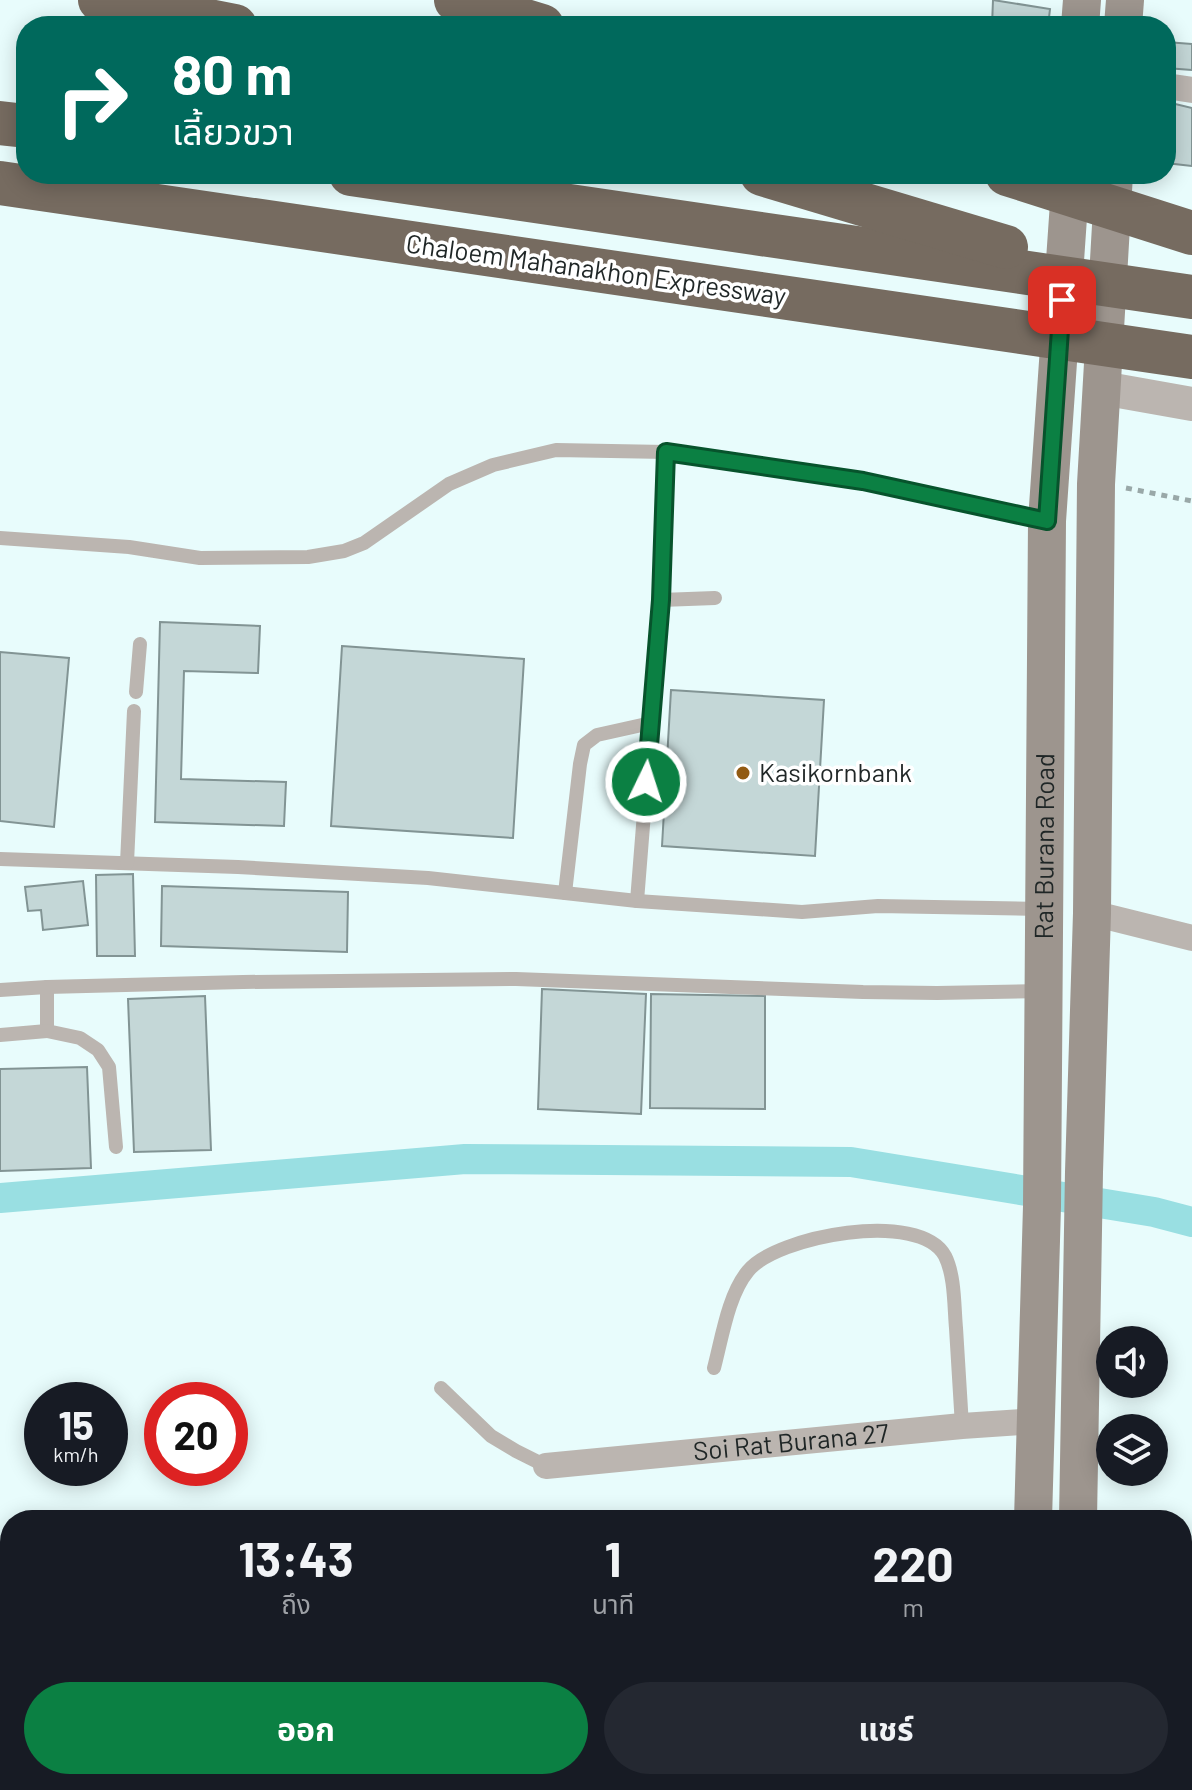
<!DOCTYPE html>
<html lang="th">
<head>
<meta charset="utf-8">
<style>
  :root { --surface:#171b24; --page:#242831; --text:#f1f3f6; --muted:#9ea1a6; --accent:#0b8043 }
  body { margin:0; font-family:Barlow,"Noto Sans Thai",sans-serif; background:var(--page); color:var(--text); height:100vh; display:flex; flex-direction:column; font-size:30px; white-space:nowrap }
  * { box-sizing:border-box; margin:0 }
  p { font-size:26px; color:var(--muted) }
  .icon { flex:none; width:44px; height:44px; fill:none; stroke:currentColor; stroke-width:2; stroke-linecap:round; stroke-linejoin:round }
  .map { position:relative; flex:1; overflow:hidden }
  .panel { position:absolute; left:0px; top:1510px; width:1192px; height:280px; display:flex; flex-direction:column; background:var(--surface); border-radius:32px 32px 0 0; box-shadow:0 4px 20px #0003 }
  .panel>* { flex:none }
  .hud { position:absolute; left:16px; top:16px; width:1160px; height:168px; border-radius:32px; box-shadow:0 4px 20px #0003; background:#00695c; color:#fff; overflow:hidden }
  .buttons { position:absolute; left:1096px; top:1326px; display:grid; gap:16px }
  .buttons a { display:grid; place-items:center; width:72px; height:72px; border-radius:50%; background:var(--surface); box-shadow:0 4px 20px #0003; font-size:40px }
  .speed { position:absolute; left:24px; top:1382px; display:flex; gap:16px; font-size:40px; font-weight:700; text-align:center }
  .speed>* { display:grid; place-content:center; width:104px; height:104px; border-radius:50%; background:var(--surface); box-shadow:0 4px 20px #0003; line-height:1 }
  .speed small { font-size:20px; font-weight:400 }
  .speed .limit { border:12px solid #d22; background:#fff; color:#111 }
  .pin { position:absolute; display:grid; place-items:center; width:68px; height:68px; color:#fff; margin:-34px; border-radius:16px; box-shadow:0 4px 12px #0006 }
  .me { position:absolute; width:88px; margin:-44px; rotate:4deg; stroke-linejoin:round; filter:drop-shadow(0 0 6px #0008) }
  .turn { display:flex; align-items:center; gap:28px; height:168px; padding:0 24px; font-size:36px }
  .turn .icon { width:104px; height:104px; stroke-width:2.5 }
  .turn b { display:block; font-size:56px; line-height:68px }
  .eta { display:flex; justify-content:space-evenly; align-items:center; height:136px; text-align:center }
  .eta b { font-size:48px; font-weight:700; line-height:56px }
  .action { display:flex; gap:16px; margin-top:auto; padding:16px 24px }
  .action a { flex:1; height:92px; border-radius:48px; background:var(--accent); color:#fff; font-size:32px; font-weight:700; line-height:92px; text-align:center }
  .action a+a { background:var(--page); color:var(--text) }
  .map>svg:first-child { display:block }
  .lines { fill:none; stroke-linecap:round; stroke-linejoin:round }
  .canal { stroke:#99dfe2; stroke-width:30 }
  .building { fill:#c4d7d7; stroke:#829494; stroke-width:2 }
  .path { stroke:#99a8a8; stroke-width:5; stroke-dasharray:6 6; stroke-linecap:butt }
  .service { stroke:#bbb5b0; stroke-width:14 }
  .minor { stroke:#bbb5b0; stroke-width:26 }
  .tertiary { stroke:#bbb5b0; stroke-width:34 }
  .secondary { stroke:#9d958e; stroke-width:38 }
  .motorway { stroke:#766b60; stroke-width:44 }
  .motorway-bridge { stroke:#766b60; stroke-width:44 }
  .route-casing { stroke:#07532c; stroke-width:20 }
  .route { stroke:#0b8043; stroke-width:14 }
  .poi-dot { fill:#925b13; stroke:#fff; stroke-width:3 }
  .labels { text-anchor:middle; stroke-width:7; stroke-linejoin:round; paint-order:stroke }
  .street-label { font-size:26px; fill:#1f2626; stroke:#fff }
  .poi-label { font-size:26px; fill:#1f2626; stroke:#fff; text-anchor:start }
</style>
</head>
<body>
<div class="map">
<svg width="1192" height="1790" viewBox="0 0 1192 1790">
  <rect width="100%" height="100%" fill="#e8fcfc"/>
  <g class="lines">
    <path class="canal" d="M0,1198l465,-39 386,3 303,50 38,10"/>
  </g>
  <g class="building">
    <path d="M993,0l57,9 -2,17h-56z"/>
    <path d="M1166,42l26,2v26l-26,-2z"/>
    <path d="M1167,102l25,6v58l-26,-3z"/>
    <path d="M160,622l100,4 -2,47 -74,-2 -3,108 105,3 -2,44 -129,-4z"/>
    <path d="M342,646l182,13 -11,179 -182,-12z"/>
    <path d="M0,652l69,6 -15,169 -54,-6z"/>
    <path d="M671,690l153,10 -9,156 -153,-10z"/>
    <path d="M133,874l2,82h-38l-1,-81z"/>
    <path d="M83,881l5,44 -45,5 -2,-20 -13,1 -3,-24z"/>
    <path d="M162,886l186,6 -1,60 -186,-6z"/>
    <path d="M542,989l104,5 -5,120 -103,-5z"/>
    <path d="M651,994l114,2v113l-115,-1z"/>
    <path d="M205,996l6,154 -77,2 -6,-153z"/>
    <path d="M87,1067l4,101 -91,3v-102z"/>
  </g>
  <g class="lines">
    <path class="path" d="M1126,488l66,13"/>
    <g class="service">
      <path d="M0,538l129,9 71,11 108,-1 36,-6 20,-8 85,-59 44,-19 63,-15 110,2 197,29 183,40"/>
      <path d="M661,600l54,-2"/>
      <path d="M136,692l4,-48"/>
      <path d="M0,859l238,8 190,11 209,23 165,11 76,-6 163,3"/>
      <path d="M127,863l7,-152"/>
      <path d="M565,893l15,-129 4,-19 13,-10 54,-12"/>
      <path d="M637,901l24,-301 5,-148"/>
      <path d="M47,987v44l33,7 18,12 11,17 7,80"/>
      <path d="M0,990l47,-3 196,-5 273,-3 347,13 74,1 106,-2"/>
      <path d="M0,1035l47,-4"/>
      <path d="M714,1368c8,-30 14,-73 34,-97 28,-35 172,-62 197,-15 10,20 9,50 11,72 2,33 4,65 6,98"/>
      <path d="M441,1388l50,48 25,15 30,15"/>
      <path d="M1182,1715l10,1"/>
      <path d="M35,1780l3,10"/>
      <path d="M820,1780v10"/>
      <path d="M523,1782l32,-2"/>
      <path d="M442,1790l81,-8v-2"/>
      <path d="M738,1790v-10"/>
      <path d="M954,1790l1,-10"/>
    </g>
    <g class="minor">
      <path d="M1166,86l26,4"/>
      <path d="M1092,913l100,25"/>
      <path id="s1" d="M546,1466l416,-40 73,-5"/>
    </g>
    <path class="tertiary" d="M1102,388l90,16"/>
    <g class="secondary">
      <path d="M1080,26l2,-26"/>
      <path d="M1123,26l2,-26"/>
      <path id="s2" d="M1033,1520l9,-314 5,-685 24,-347"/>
      <path d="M1078,1520l6,-348 8,-259 4,-429 18,-310"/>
      <path d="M1026,1790v-10"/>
      <path d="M1073,1790v-10"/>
    </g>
    <g class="motorway">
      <path d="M100,0l135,26"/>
      <path d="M456,0l86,26"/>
      <path d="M0,123l26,3"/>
    </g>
    <g class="motorway-bridge">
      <path d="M351,174l841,123"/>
      <path d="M762,174l244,73"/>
      <path d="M1007,174l185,59"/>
      <path d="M0,183l1192,174"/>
    </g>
  </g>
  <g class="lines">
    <g class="route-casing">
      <path id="route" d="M646,782l15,-182 5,-148 197,29 184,40 15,-221"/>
    </g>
    <use href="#route" class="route"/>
  </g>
  <circle class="poi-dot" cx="743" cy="773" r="8"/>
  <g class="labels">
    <g class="street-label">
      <text transform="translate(596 270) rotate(8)" y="9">Chaloem Mahanakhon Expressway</text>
      <text dy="9" stroke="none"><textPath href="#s2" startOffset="674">Rat Burana Road</textPath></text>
      <text dy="9" stroke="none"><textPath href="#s1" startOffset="246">Soi Rat Burana 27</textPath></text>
    </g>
    <g class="poi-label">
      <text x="759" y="782">Kasikornbank</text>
    </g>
  </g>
</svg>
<div class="buttons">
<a><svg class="icon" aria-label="sound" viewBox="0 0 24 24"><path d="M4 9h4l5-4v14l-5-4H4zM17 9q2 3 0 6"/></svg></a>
<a><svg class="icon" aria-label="layers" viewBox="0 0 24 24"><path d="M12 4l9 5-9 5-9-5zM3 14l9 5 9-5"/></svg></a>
</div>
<div class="speed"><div>15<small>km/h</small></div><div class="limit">20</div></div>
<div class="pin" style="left:1062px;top:300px;background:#d93025"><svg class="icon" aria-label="arrive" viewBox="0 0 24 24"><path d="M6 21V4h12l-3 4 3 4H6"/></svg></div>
<svg class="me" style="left:646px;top:782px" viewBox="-20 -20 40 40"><circle r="17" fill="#0b8043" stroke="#fff" stroke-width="3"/><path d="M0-11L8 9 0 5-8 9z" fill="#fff"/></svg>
<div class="hud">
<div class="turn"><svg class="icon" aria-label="right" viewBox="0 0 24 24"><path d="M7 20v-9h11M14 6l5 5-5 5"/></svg><div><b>80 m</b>เลี้ยวขวา</div></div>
</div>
<section class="panel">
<div class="eta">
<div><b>13:43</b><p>ถึง</p></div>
<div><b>1</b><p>นาที</p></div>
<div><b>220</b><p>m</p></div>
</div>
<div class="action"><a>ออก</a><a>แชร์</a></div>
</section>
</div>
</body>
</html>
